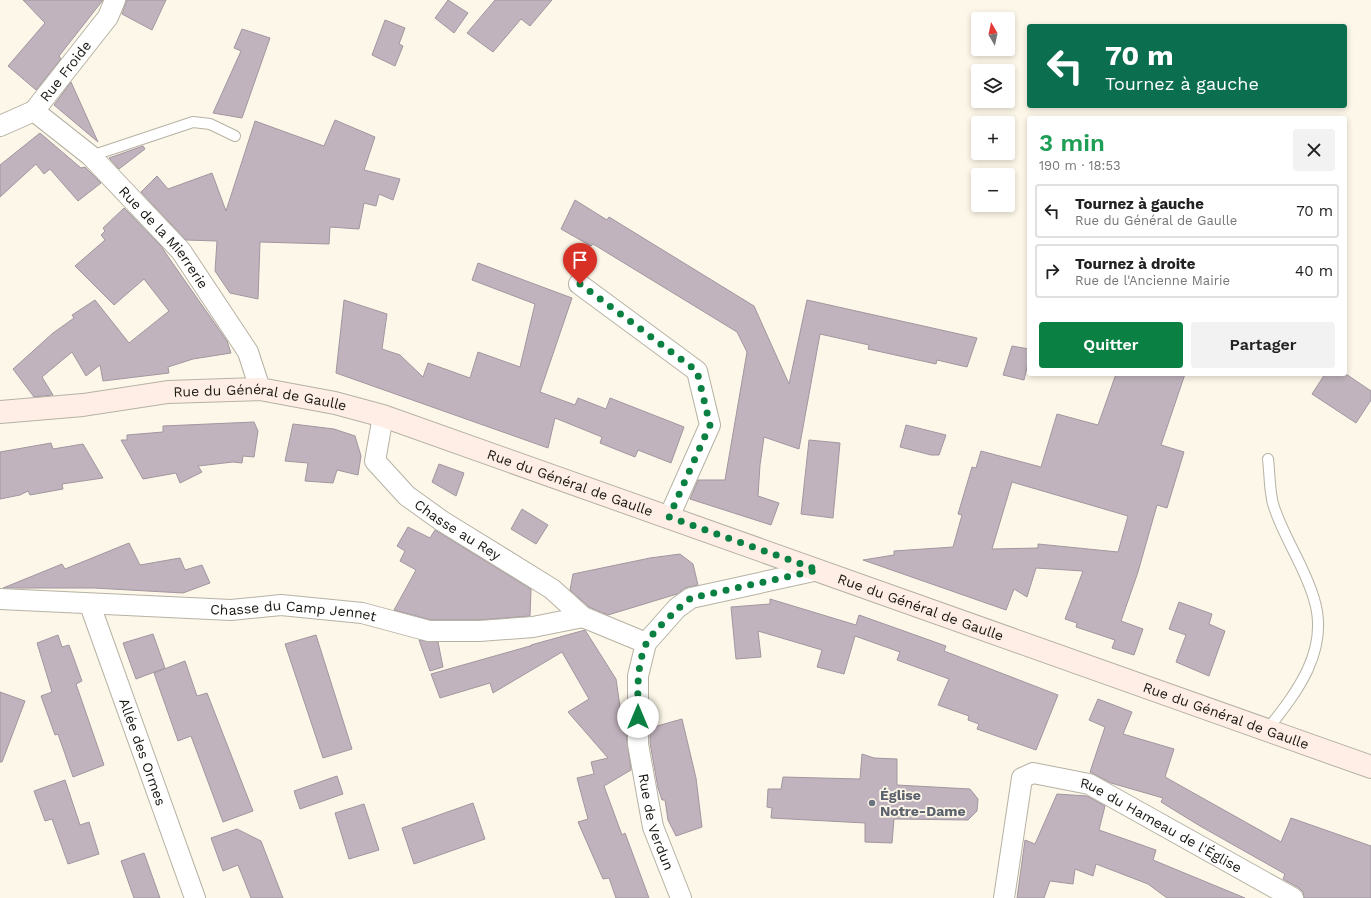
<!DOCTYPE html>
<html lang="fr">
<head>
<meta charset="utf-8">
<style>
  :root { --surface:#fff; --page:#f2f2f2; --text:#222; --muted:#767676; --line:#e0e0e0; --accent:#0b8043 }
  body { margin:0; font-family:"Work Sans",sans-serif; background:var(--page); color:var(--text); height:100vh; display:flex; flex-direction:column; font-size:15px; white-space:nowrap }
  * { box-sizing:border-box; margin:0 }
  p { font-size:13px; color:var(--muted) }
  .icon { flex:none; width:22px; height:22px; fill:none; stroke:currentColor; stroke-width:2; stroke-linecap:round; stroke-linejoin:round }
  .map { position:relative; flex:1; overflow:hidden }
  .drawer { position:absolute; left:1027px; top:116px; width:320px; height:260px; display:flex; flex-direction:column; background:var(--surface); border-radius:4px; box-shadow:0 2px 6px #0003 }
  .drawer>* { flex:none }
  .guide { position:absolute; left:1027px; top:24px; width:320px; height:84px; border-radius:4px; box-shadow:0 2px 6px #0003; background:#0b6e4f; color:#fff; overflow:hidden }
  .needle { width:26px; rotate:351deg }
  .tools { position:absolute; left:971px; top:12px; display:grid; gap:8px }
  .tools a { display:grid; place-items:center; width:44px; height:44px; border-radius:4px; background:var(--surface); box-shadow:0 2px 6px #0003; font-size:20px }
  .pin { position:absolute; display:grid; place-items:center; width:34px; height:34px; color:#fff; margin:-41px -17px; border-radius:50% 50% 50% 0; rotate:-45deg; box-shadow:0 0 4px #0007 }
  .pin .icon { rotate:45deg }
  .me { position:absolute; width:44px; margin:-22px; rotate:0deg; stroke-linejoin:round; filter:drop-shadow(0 0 3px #0008) }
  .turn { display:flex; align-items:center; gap:14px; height:84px; padding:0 12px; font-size:18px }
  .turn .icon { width:52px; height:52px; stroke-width:2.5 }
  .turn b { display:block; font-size:28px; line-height:34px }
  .round { display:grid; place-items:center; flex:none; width:42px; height:42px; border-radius:4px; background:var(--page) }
  .overview { display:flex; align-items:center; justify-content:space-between; height:68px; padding:0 12px }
  h1 { font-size:24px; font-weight:600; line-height:30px; color:#1e9e55 }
  .cta { display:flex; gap:8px; margin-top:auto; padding:8px 12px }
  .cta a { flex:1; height:46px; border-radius:4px; background:var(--accent); color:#fff; font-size:16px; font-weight:600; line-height:46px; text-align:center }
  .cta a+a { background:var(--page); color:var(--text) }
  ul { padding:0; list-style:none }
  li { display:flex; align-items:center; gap:12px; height:54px; margin:0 8px 6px; padding:0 4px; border:2px solid var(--line); border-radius:4px }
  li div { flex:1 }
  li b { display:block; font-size:15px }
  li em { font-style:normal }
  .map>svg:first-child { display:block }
  .building { fill:#c0b3bd; stroke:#a296a0; fill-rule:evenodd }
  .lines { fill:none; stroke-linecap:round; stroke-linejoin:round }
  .service-casing { stroke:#b6b2a4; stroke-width:12 }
  .minor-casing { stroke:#b6b2a4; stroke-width:22 }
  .secondary-casing { stroke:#b6b2a4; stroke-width:24 }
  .service { stroke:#fff; stroke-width:10 }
  .minor { stroke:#fff; stroke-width:20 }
  .secondary { stroke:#feeee5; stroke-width:22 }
  .route { stroke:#0b8043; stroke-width:7; stroke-dasharray:0 12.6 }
  .worship-dot { fill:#6b7280; stroke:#fcf7e8; stroke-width:1.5 }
  .labels { text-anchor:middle; stroke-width:3.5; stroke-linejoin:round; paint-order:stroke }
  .street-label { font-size:14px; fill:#191712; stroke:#fcf7e8 }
  .worship-label { font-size:14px; font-weight:bold; fill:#5b616d; stroke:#fcf7e8; text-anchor:start }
</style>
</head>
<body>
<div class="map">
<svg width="1371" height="898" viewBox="0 0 1371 898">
  <rect width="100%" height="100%" fill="#fcf7e8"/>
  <g class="building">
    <path d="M23,0h80l-44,56 2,3 -25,31 -28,-24 37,-43z"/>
    <path d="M127,0h39l-14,30 -30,-16z"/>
    <path d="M448,0l20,13 -14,20 -19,-15z"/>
    <path d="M495,0h57l-22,26 -9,-7 -28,33 -26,-19z"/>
    <path d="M385,20l20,8 -6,16 4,2 -8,20 -23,-11z"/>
    <path d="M242,29l28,9 -28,80 -29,-5 28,-62 -7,-3z"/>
    <path d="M71,82l27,60 -44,-37z"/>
    <path d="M335,120l40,17 -11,33 36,9 -7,21 -14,-6 -3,12 -12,-3 -5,26 -29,-2 -1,17 -69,-2 -2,57 -28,-6 -15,-22 2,-30 -31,-1 -45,-48 16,-16 11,13 44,-16 14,38 29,-90 69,25z"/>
    <path d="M40,133l41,35 4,-1 16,16 -23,18 -28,-32 -6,5 -8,-10 -36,33v-32z"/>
    <path d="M143,146l2,3 -26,20 -10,-11z"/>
    <path d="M575,200l32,20 2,-3 145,89 35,78 18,-84 170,38 -10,29 -30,-7 -1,4 -68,-15 1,-4 -49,-11 -21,115 -35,-12 -4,28 -2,31 21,7 -8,22 -81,-26 8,-19h27l22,-128 -10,-20 -144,-88 -2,2 -30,-17z"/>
    <path d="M124,208l37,38 8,12 58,83 4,12 -38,6 -25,8 1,6 -66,8 -3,-16 -14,11 -14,-24 -30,25 11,18 -19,2 -21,-28 40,-36 21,-15 -2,-3 23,-15 34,43 40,-32 -25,-32 -30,26 -39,-39 30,-26 -4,-5 4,-4 -2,-3z"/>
    <path d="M478,263l94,35 -32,94 35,13 3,-7 28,11 4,-11 74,29 -13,36 -33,-13 -3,7 -35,-14 2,-6 -47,-19 -7,30 -212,-75 8,-73 43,14 -5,35 18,6 23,22 5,-14 42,15 8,-26 42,15 15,-63 -63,-24z"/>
    <path d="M1012,346l17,3v10l-5,21 -21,-5z"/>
    <path d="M1116,374h69l-24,71 23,7 -17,56 -10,-3 -19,67 -17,49 22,8 -9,26 -22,-7 3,-8 -39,-13 1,-4 -12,-4 18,-48 -47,-3 -9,29 -13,-8 -8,21 -143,-50 31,-5v-4l59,-4 9,-32 -4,-1 14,-47 4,1 5,-17 60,16 16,-53 41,11zM1012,482l116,34 -10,36 -80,-8v4l-46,1z"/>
    <path d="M1325,374h21l25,17v9l-15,23 -44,-29z"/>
    <path d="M254,422l4,9 -4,26 -11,-1 -1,7 -9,-1 -35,4 4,6 -22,11 -4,-10 -33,6 -22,-39h6v-5l36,-3v-6z"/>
    <path d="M293,424l41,5 21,7 6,20 -3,19 -21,-5 -4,13 -28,-2 3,-18 -23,-2z"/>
    <path d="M906,425l40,10 -7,20h-8l-31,-8z"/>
    <path d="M809,440l31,3 -7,75 -32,-4z"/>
    <path d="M51,443l2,6 30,-5 20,34 -41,6 1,5 -33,6 -2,-4 -8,4 -20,4v-47z"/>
    <path d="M439,464l25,9 -8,23 -24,-14z"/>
    <path d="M522,509l26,16 -12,19 -25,-15z"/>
    <path d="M408,527l22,11 5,-8 96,59 -1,27 -51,4h-48l-37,-10 22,-40 -16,-9 5,-10 -8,-5z"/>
    <path d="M129,543l11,22 40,-7 5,12 17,-5 8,18 -27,10 -89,-5h-91l59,-24 3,5z"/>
    <path d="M680,554l13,10 5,21 -13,3 -8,6 -69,21 -19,-8 -19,-17 3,-16 77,-16z"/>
    <path d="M770,599l86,26 3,-10 87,31 -2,5 114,44 -22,55 -59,-21 2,-5 -11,-4 1,-4 -31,-11 11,-26 -52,-19 3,-8 -45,-16 -11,38 -27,-7 5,-17 -64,-19 3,26 -25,2 -5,-52 39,-3z"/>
    <path d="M1179,602l33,12 -3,10 16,7 -16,45 -33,-14 10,-27 -17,-6z"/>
    <path d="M585,630l31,49 8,55 2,-1 5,37 -27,16 18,49 3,-2 24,65h-33l-7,-20 -6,1 -25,-57 10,-3 -11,-41 17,-4 -3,-12 17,-4 -40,-46 21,-13 -27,-47 -69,41 -3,-10 -50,15 -9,-24 99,-28v1l1,-2z"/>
    <path d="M153,634l12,34 -29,11 -13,-36z"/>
    <path d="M58,635l4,12 7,-2 13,36 -6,3 28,81 -31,12 -15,-43 -3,1 -14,-39 11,-4 -15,-49z"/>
    <path d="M316,635l36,114 -29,9 -38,-114z"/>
    <path d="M419,640l19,2 5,25 -13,4z"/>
    <path d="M185,661l12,35 10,-3 46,118 -30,11 -32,-86 -13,5 -24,-68z"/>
    <path d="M0,692l25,9 -23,61h-2z"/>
    <path d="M1098,699l34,13 -9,22 51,15 -9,28 116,65 10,-24 80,28v52h-67l-1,-6 -4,-4 -16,-9 2,-5 -85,-48 -39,-24 2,-4 -52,-15 -21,-11 15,-45 -16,-7z"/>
    <path d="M682,719l14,59 6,49 -26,9 -8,-16 -3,-20h-3l-4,-12 -8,-45v-15z"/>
    <path d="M862,754l12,4 23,1v26l73,4 8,10 -1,12 -9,9 -74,-1 -2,24 -27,-1v-19l-94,-5 1,-10 -5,-1 1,-18h13l2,-12 77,2z"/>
    <path d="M337,776l6,18 -43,15 -6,-18z"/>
    <path d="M65,780l15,45 9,-3 10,32 -31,10 -16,-45 -7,2 -11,-30z"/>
    <path d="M1057,794l30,2 18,10 -6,24 57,20 -3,10 92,38h-78l-19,-14 -52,-20 -3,12 -18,-7 -2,15 -23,-3 -6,17h-27l8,-58 10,4z"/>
    <path d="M473,803l12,36 -71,25 -12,-36z"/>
    <path d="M364,804l15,46 -30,9 -14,-46z"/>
    <path d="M237,829l24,12 22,57h-32l-13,-33 -15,6 -12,-33z"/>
    <path d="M144,853l16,45h-26l-13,-37z"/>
  </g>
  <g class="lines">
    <g class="service-casing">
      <g id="service">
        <path d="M91,156l102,-34 17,2 25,12"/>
        <path d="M1267,730c30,-38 63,-80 47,-131 -9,-32 -30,-61 -40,-92 -5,-14 -4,-33 -6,-48"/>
      </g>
    </g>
    <g class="minor-casing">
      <g id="minor">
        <path id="s1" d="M34,111l57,45 90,95 67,101 12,37"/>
        <path id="s2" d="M0,126l34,-15 74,-94 7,-17"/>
        <path d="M579,284l118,87 13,54 -41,92"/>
        <path id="s3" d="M383,416l-8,45 32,35 35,25 110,68 31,28 63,26 31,-35 14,-10 127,-28"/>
        <path id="s4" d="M0,599l231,11 50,-5 81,8 67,18h50l54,-4 50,-10"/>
        <path id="s5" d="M90,605l105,293"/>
        <path id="s6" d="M646,643l-8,33v68l15,83 28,71"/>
        <path id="s7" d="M1004,898l18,-120 11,-5 56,11 204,114"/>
      </g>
    </g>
    <g class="secondary-casing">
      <g id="secondary">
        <path id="s8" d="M0,412l83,-7 85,-13 92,-3 75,14 48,13 988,351"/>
      </g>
    </g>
    <use href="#service" class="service"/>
    <use href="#minor" class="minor"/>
    <use href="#secondary" class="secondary"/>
  </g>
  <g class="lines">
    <path class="route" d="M580,284l117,87 13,54 -41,92 149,53 -127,28c-11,8 -40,35 -45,46 -10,23 -8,49 -8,73"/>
  </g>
  <circle class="worship-dot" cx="872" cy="803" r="4"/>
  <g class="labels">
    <g class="street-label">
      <text dy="5" stroke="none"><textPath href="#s2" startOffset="88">Rue Froide</textPath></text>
      <text dy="5" stroke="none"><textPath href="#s1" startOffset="182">Rue de la Mierrerie</textPath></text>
      <text dy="5" stroke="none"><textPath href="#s8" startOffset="262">Rue du Général de Gaulle</textPath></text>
      <text dy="5" stroke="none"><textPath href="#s8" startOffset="586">Rue du Général de Gaulle</textPath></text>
      <text dy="5" stroke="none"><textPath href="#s3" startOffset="154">Chasse au Rey</textPath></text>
      <text dy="5" stroke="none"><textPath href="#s8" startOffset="958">Rue du Général de Gaulle</textPath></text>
      <text dy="5" stroke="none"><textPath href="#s4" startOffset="294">Chasse du Camp Jennet</textPath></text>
      <text dy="5" stroke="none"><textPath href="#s8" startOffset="1282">Rue du Général de Gaulle</textPath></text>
      <text dy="5" stroke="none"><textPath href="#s5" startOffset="156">Allée des Ormes</textPath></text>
      <text dy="5" stroke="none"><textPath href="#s6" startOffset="182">Rue de Verdun</textPath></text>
      <text dy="5" stroke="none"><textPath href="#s7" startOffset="273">Rue du Hameau de l'Église</textPath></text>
    </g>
    <g class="worship-label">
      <text x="880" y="800">Église<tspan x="880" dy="16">Notre-Dame</tspan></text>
    </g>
  </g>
</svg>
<div class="tools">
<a><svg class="needle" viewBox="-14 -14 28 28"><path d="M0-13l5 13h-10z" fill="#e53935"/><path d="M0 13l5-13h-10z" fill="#767676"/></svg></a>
<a><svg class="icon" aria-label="layers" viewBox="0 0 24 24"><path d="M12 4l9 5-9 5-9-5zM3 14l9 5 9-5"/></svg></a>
<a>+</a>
<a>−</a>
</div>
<div class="pin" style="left:580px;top:284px;background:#d93025"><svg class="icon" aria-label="arrive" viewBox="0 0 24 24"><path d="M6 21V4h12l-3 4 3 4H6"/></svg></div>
<svg class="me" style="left:638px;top:717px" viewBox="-20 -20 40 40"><circle r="19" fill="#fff"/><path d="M0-13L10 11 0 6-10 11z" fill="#0b8043"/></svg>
<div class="guide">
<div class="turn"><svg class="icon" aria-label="left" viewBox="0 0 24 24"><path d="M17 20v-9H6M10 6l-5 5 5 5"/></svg><div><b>70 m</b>Tournez à gauche</div></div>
</div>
<section class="drawer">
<div class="overview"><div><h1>3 min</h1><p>190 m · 18:53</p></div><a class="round"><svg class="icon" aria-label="close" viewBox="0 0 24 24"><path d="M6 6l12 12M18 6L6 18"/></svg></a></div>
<ul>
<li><svg class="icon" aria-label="left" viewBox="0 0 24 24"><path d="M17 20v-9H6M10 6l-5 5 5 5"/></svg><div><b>Tournez à gauche</b><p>Rue du Général de Gaulle</p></div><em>70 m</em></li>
<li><svg class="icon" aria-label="right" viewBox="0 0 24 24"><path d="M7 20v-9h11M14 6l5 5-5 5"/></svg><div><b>Tournez à droite</b><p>Rue de l'Ancienne Mairie</p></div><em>40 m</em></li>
</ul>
<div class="cta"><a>Quitter</a><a>Partager</a></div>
</section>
</div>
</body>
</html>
